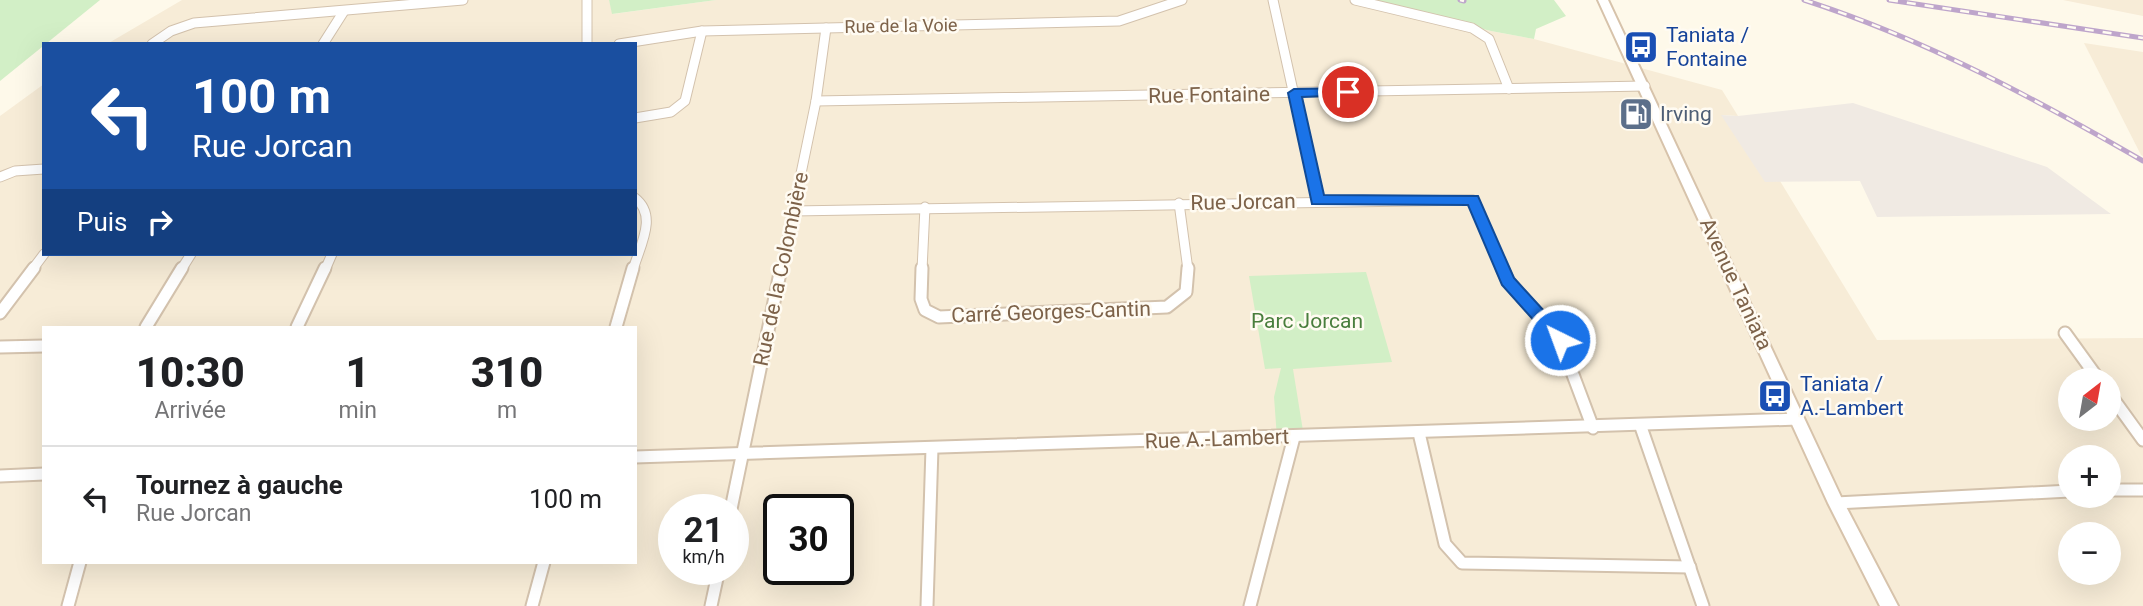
<!DOCTYPE html>
<html lang="fr">
<head>
<meta charset="utf-8">
<style>
  :root { --surface:#fff; --page:#f2f2f2; --text:#202124; --muted:#757577; --line:#e0e0e0 }
  body { margin:0; font-family:Roboto,sans-serif; background:var(--page); color:var(--text); height:100vh; display:flex; flex-direction:column; font-size:26px; white-space:nowrap }
  * { box-sizing:border-box; margin:0 }
  p { font-size:23px; color:var(--muted) }
  .icon { flex:none; width:38px; height:38px; fill:none; stroke:currentColor; stroke-width:2; stroke-linecap:round; stroke-linejoin:round }
  .map { position:relative; flex:1; overflow:hidden }
  .panel { position:absolute; left:42px; top:326px; width:595px; height:238px; display:flex; flex-direction:column; background:var(--surface); border-radius:0px; box-shadow:0 7px 28px #0002 }
  .panel>* { flex:none }
  .banner { position:absolute; left:42px; top:42px; width:595px; height:214px; border-radius:0px; box-shadow:0 7px 28px #0002; background:#1a4fa0; color:#fff; overflow:hidden }
  .needle { width:46px; rotate:31deg }
  .buttons { position:absolute; left:2058px; top:368px; display:grid; gap:14px }
  .buttons a { display:grid; place-items:center; width:63px; height:63px; border-radius:50%; background:var(--surface); box-shadow:0 7px 28px #0002; font-size:35px }
  .speed { position:absolute; left:658px; top:494px; display:flex; gap:14px; font-size:35px; font-weight:700; text-align:center }
  .speed>* { display:grid; place-content:center; width:91px; height:91px; border-radius:50%; background:var(--surface); box-shadow:0 7px 28px #0002; line-height:1 }
  .speed small { font-size:18px; font-weight:400 }
  .speed .limit { border:4px solid #111; border-radius:10px; background:#fff; color:#111 }
  .pin { position:absolute; display:grid; place-items:center; width:60px; height:60px; color:#fff; margin:-30px; border:4px solid #fff; border-radius:50%; box-shadow:0 2px 7px #0007 }
  .me { position:absolute; width:77px; margin:-38px; rotate:318deg; stroke-linejoin:round; filter:drop-shadow(0 0 5px #0008) }
  .turn { display:flex; align-items:center; gap:24px; height:147px; padding:0 35px; font-size:32px }
  .turn .icon { width:91px; height:91px; stroke-width:2.5 }
  .turn b { display:block; font-size:49px; line-height:60px }
  .then { display:flex; align-items:center; height:66px; padding:0 35px; background:#0003; gap:14px; font-size:26px }
  .eta { display:flex; justify-content:space-evenly; align-items:center; height:119px; text-align:center }
  .eta b { font-size:42px; font-weight:800; line-height:49px }
  ul { padding:0; list-style:none }
  li { display:flex; align-items:center; gap:21px; height:105px; padding:0 35px; border-top:2px solid var(--line) }
  li div { flex:1 }
  li b { display:block; font-size:26px }
  li em { font-style:normal }
  .map>svg:first-child { display:block }
  .residential { fill:#f7ecd7; fill-rule:evenodd }
  .industrial { fill:#f0eae3 }
  .green { fill:#d2efc6 }
  .lines { fill:none; stroke-linecap:round; stroke-linejoin:round }
  .street-far1-casing { stroke:#d3c2ad; stroke-width:11 }
  .street-casing { stroke:#d3c2ad; stroke-width:15 }
  .secondary-casing { stroke:#d7c3ab; stroke-width:4 }
  .street-far1 { stroke:#fff; stroke-width:9 }
  .street { stroke:#fff; stroke-width:11 }
  .secondary { fill:#fff; fill-rule:evenodd }
  .rail-casing { stroke:#bea5cb; stroke-width:5 }
  .rail { stroke:#fffbf2; stroke-width:2.5; stroke-dasharray:9; stroke-linecap:butt }
  .route { fill:#1a73e8; stroke:#114b97; stroke-width:2 }
  .labels { text-anchor:middle; stroke-width:5; stroke-linejoin:round; paint-order:stroke }
  .far-street-label { font-size:18px; fill:#7d6249; stroke:#fffbf2 }
  .transit-label { font-size:21px; fill:#164399; stroke:#fffbf2; text-anchor:start }
  .street-label { font-size:21px; fill:#7d6249; stroke:#fffbf2 }
  .service-label { font-size:21px; fill:#4e5e75; stroke:#fffbf2; text-anchor:start }
  .park-label { font-size:21px; fill:#497e3d; stroke:#fffbf2 }
</style>
</head>
<body>
<div class="map">
<svg width="2143" height="606" viewBox="0 0 2143 606">
  <rect width="100%" height="100%" fill="#fef9ea"/>
  <g class="residential">
    <path d="M182,0h427l4,14 103,-14h648l127,31 43,8 188,51 16,26 -16,-1 43,66h15l97,159 266,-2v268h-2143v-490l44,-32v170h591v-210h-528zM44,327h591v235h-591zM2070,380h39v38h-39zM2070,457h39v38h-39zM674,509h59v60h-59zM779,509h59v60h-59zM2070,534h39v38h-39z"/>
    <path d="M2063,0h80v16z"/>
    <path d="M2084,43l59,9v104l-2,-1z"/>
  </g>
  <path class="industrial" d="M1853,103l194,64 64,47 -234,3 -17,-36 -95,1 -44,-67 17,1z"/>
  <g class="green">
    <path d="M0,0h100l-100,81z"/>
    <path d="M609,0h107l-104,14z"/>
    <path d="M1364,0h190l12,16 -30,13 -2,10 -43,-8z"/>
    <path d="M1366,272l26,90 -99,7 11,68 -27,1 -3,-41 7,-29 -16,1 -16,-93z"/>
  </g>
  <g class="lines">
    <g class="street-far1-casing">
      <g id="street-far1">
        <path d="M587,0v44"/>
        <path d="M1273,0l44,200"/>
        <path d="M1355,0l117,28 17,11 20,50"/>
        <path d="M152,44l19,-13 23,-8 269,-23"/>
        <path d="M323,44l21,-33"/>
        <path d="M619,44l83,-13 417,-10 63,-21"/>
        <path d="M816,101l829,-15"/>
        <path d="M635,118l36,-6 14,-11 17,-70"/>
        <path d="M0,177l15,-6 29,-2"/>
        <path d="M1179,203l9,67"/>
        <path d="M793,211l680,-11 30,70"/>
        <path d="M32,270l12,-16"/>
        <path d="M181,270l10,-16"/>
        <path d="M325,270l7,-16"/>
        <path d="M633,270c7,-25 25,-54 2,-72"/>
        <path d="M781,270l35,-169 10,-73"/>
        <path d="M922,270l3,-63"/>
      </g>
    </g>
    <g class="street-casing">
      <g id="street">
        <path d="M922,268l-1,31 4,11 14,7 228,-10 19,-15 2,-24"/>
        <path d="M1502,268l6,13 52,59 33,88"/>
        <path d="M0,313l34,-45"/>
        <path d="M146,327l36,-59"/>
        <path d="M297,327l28,-59"/>
        <path d="M616,327l17,-59"/>
        <path d="M2065,333l34,47"/>
        <path d="M0,347l44,-1"/>
        <path d="M2109,393l34,47"/>
        <path d="M1641,427l62,179"/>
        <path d="M1419,433l26,111 17,19 228,4"/>
        <path d="M635,457l1163,-38"/>
        <path d="M0,476l44,-2"/>
        <path d="M2109,490h34"/>
        <path d="M1836,503l234,-12"/>
        <path d="M731,509l50,-241"/>
        <path d="M68,606l12,-44"/>
        <path d="M532,606l12,-44"/>
        <path d="M711,606l8,-37"/>
        <path d="M927,606l5,-158"/>
        <path d="M1250,606l44,-169"/>
      </g>
    </g>
    <g class="secondary-casing">
      <path id="secondary" d="M1598,0h10l234,499 56,107h-18l-52,-103z"/>
    </g>
    <use href="#street-far1" class="street-far1"/>
    <use href="#street" class="street"/>
    <use href="#secondary" class="secondary"/>
    <g class="rail-casing">
      <g id="rail">
        <path d="M1460,0l4,1"/>
        <path d="M1804,0c121,39 230,98 339,161"/>
        <path d="M1889,0l254,38"/>
      </g>
    </g>
    <use href="#rail" class="rail"/>
  </g>
  <path class="route" d="M1348,88l5,1v6l-51,2 22,98 154,1 36,82 52,57v9h-11l-53,-59 -34,-80 -156,-1 -24,-111 6,-4z"/>
  <defs>
    <g id="bus-square" transform="scale(1.75)"><rect x="-9" y="-9" width="18" height="18" rx="4" fill="#1a4fb4" stroke="#fffbf2"/><path d="M-5-6H5V4H4V6H2V4H-2V6H-4V4H-5ZM-3.5-4V0h7V-4ZM-3.5 1.2v1.5H-2V1.2ZM2 1.2v1.5H3.5V1.2Z" fill="#fff"/></g>
    <g id="fuel-square" transform="scale(1.75)"><rect x="-9" y="-9" width="18" height="18" rx="4" fill="#5c6f8a" stroke="#fffbf2"/><path d="M-5.5-6h7V0h2V4h1.3V-2.5L3-4.5l.8-.8L6-3V5H2.5V1h-1V6h-7ZM-4.2-4.7v3.2H.2V-4.7Z" fill="#fff"/></g>
  </defs>
  <g fill-rule="evenodd">
    <use href="#bus-square" x="1641" y="47"/>
    <use href="#fuel-square" x="1636" y="114"/>
    <use href="#bus-square" x="1775" y="396"/>
  </g>
  <g class="labels">
    <g class="far-street-label">
      <text transform="translate(901 26) rotate(-1)" y="6">Rue de la Voie</text>
    </g>
    <g class="transit-label">
      <text x="1666" y="42">Taniata /<tspan x="1666" dy="24">Fontaine</tspan></text>
      <text x="1800" y="391">Taniata /<tspan x="1800" dy="24">A.-Lambert</tspan></text>
    </g>
    <g class="street-label">
      <text transform="translate(1209 95) rotate(-1)" y="7">Rue Fontaine</text>
      <text transform="translate(1243 202) rotate(-1)" y="7">Rue Jorcan</text>
      <text transform="translate(781 269) rotate(-78)" y="7">Rue de la Colombière</text>
      <text transform="translate(1736 284) rotate(65)" y="7">Avenue Taniata</text>
      <text transform="translate(1051 312) rotate(-2)" y="7">Carré Georges-Cantin</text>
      <text transform="translate(1217 439) rotate(-2)" y="7">Rue A.-Lambert</text>
    </g>
    <g class="service-label">
      <text x="1660" y="121">Irving</text>
    </g>
    <g class="park-label">
      <text x="1307" y="328">Parc Jorcan</text>
    </g>
  </g>
</svg>
<div class="buttons">
<a><svg class="needle" viewBox="-14 -14 28 28"><path d="M0-13l5 13h-10z" fill="#e53935"/><path d="M0 13l5-13h-10z" fill="#757577"/></svg></a>
<a>+</a>
<a>−</a>
</div>
<div class="speed"><div>21<small>km/h</small></div><div class="limit">30</div></div>
<div class="pin" style="left:1348px;top:92px;background:#d93025"><svg class="icon" aria-label="arrive" viewBox="0 0 24 24"><path d="M6 21V4h12l-3 4 3 4H6"/></svg></div>
<svg class="me" style="left:1560px;top:340px" viewBox="-20 -20 40 40"><circle r="17" fill="#1a73e8" stroke="#fff" stroke-width="3"/><path d="M0-11L8 9 0 5-8 9z" fill="#fff"/></svg>
<div class="banner">
<div class="turn"><svg class="icon" aria-label="left" viewBox="0 0 24 24"><path d="M17 20v-9H6M10 6l-5 5 5 5"/></svg><div><b>100 m</b>Rue Jorcan</div></div>
<div class="then">Puis<svg class="icon" aria-label="right" viewBox="0 0 24 24"><path d="M7 20v-9h11M14 6l5 5-5 5"/></svg></div>
</div>
<section class="panel">
<div class="eta">
<div><b>10:30</b><p>Arrivée</p></div>
<div><b>1</b><p>min</p></div>
<div><b>310</b><p>m</p></div>
</div>
<ul>
<li><svg class="icon" aria-label="left" viewBox="0 0 24 24"><path d="M17 20v-9H6M10 6l-5 5 5 5"/></svg><div><b>Tournez à gauche</b><p>Rue Jorcan</p></div><em>100 m</em></li>
</ul>
</section>
</div>
</body>
</html>
